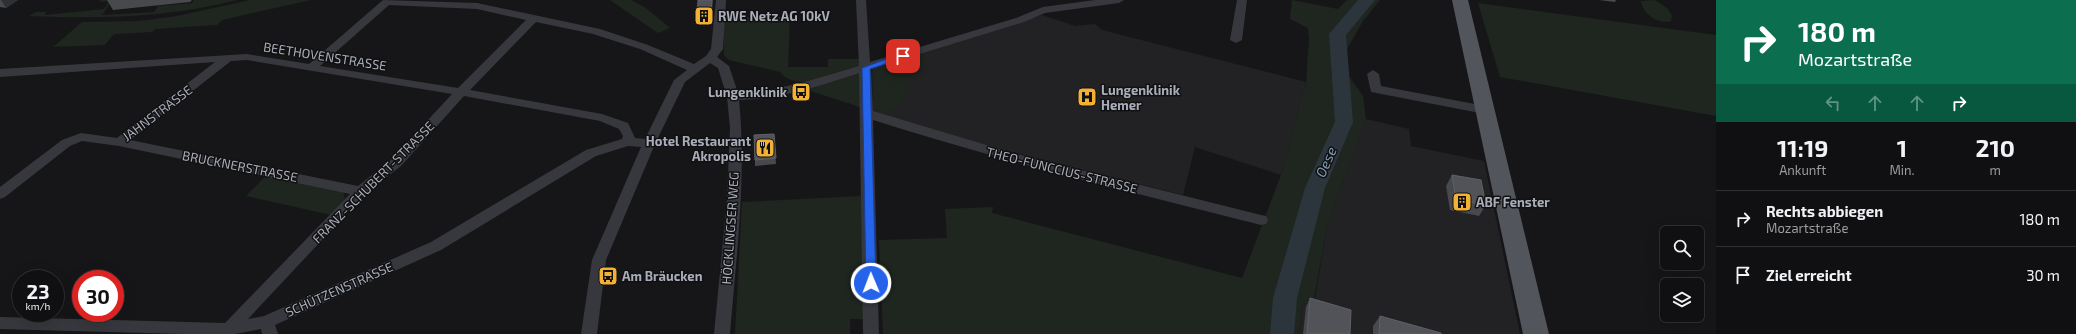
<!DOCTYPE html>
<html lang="de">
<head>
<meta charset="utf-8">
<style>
  :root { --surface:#101012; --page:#1e1e20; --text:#f1f3f6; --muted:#9c9d9f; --line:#303032 }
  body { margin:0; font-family:"Exo 2",sans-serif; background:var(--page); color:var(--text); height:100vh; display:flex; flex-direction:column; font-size:15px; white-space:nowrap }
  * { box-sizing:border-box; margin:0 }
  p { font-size:13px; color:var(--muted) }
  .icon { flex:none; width:22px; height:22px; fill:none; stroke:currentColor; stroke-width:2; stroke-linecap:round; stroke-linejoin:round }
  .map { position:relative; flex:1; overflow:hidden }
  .side { display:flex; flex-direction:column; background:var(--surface); width:360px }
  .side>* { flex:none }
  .guide { background:#0b6e4f; color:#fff; overflow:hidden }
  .fabs { position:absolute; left:1660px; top:226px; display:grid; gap:8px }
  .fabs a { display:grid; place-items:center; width:44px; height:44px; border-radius:6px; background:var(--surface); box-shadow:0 4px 16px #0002,0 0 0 1px var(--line); font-size:20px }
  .speed { position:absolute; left:12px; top:270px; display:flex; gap:8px; font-size:20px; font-weight:700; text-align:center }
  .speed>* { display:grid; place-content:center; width:52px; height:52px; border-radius:50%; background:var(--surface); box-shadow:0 4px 16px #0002,0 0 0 1px var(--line); line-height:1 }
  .speed small { font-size:10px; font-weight:400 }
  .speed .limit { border:6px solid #d22; background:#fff; color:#111 }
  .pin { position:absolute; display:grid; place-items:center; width:34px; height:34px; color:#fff; margin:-17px; border-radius:8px; box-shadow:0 2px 6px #0006 }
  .me { position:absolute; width:44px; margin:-22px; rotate:359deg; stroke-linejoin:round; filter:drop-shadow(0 0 3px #0008) }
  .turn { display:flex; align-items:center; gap:14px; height:84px; padding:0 16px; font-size:18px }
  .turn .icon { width:52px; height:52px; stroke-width:2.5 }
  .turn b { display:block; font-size:28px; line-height:34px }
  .lanes { display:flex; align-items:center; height:38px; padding:0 16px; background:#0003; justify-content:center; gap:20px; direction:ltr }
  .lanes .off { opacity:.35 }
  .eta { display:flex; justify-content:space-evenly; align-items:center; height:68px; text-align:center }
  .eta b { font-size:24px; font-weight:700; line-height:28px }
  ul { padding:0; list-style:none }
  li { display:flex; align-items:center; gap:12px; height:56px; padding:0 16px; border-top:1px solid var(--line) }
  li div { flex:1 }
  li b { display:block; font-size:15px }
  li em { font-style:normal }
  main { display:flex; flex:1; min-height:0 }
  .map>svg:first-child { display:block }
  .built { fill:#222225 }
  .green { fill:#1e261f }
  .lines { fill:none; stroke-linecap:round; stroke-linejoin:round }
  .river { fill:#2c353c; fill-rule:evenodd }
  .street { fill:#37383d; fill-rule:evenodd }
  .primary { fill:#53555c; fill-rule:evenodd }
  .wall { fill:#47494d }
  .shaded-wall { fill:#2f3033 }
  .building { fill:#525359; stroke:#5f6168 }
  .route { fill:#2563eb; stroke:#184099 }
  .labels { text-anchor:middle; stroke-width:3; stroke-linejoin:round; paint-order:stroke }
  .poi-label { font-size:13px; font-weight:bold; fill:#a8adb8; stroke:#111113; text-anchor:start }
  .street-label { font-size:13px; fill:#a8adb8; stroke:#111113 }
  .water-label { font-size:14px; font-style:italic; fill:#7f9bb3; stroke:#111113 }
</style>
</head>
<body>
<main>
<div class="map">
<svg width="1716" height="334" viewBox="0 0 1716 334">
  <rect width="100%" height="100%" fill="#161618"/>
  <g class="built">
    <path d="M1042,15l33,11 20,-2 7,6 204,52 -25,93 -86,-28 -12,48 -246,-62 -64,-21 -1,-45 88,-29z"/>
    <path d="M1366,119l43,10 2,17 73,15 36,173h-221l3,-31 12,2 13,-79z"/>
  </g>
  <g class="green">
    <path d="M101,0h11l-10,15 52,-3 4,-6 34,-3 2,-3h43c-69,18 -137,19 -208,16l7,-4h10l-1,3 59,-6 5,-8 -10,1z"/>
    <path d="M250,0h61l-89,20 -5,5 -62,4 -3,3 -38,2 -9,11 -52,2 29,-25 57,-1 38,-5z"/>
    <path d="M610,0h21l15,8 24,20 -12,5z"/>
    <path d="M1292,0l46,9 9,-9h33l-17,21 -17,30 3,25 14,20 3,23 -39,107 -14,79 -11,-2 -3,31h-416l-4,-94 68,-2 -2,-29 48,-2 -1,6 250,65 39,-103 25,-93 3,-43 -1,-11 -18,-9z"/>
    <path d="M1655,0l13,9 4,7 -1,5c-12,4 -29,-7 -30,-20z"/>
    <path d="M1478,3l238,32v81l-216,-39z"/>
    <path d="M724,17h66l-2,50h40v-8h33l2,8c-22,7 -66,27 -83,5l-51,-12 -5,-5z"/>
    <path d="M925,54h4l3,3 -8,5 -23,39 -14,12 -12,-3 -1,-38z"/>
    <path d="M864,70v39l-7,-3 -53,-17z"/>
    <path d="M267,175l76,16 2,8 -14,16 -85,-19z"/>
    <path d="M861,196l3,123h-14v15h-115l7,-132z"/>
  </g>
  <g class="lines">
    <path class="river" d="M1358,0h17l-29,35 7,87 -28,66 -28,110 -3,36h-24l3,-36 32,-110 30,-66 -6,-88z"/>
    <g class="street">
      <path d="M383,0l94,3 123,26 48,16 46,19 12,-8 5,-7 5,-49h10l-3,49 -6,8 12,9 9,27c42,-2 81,-15 121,-27l-3,-66h10l4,62 146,-44 27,-11 52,-7h29l-5,3 -74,10 -21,9 -153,47 2,42 140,42 248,62 5,1 2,4 -2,4 -5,1c-130,-33 -260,-64 -388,-105l6,214h-16l-4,-261c-39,13 -78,26 -120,27 8,78 -3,157 -9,234h-16l13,-135 3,-71 -3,-31 -9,-29 -8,-5 -25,19 -30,62 -49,116 -9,74h-16l11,-74 49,-113 -13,-1 -32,10 -155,94 -166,75 3,9h-16l-1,-5 -26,5h-53l-182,-5v-12l225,6 125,-129 -231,-48 -37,-5 -12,5 -65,51 -5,2v-12l62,-47 19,-7 36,5 98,-76 -215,15v-8l247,-15 62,10zM389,5l88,4 49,11 -68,68 -138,-22zM536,22l57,12 47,15 47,21 -13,10 -29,59 -10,-1 -7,-15 -26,-9 -132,-24zM247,60l205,34 -61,66 -33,26 -228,-46 101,-79zM464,96l136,25 19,8 4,7 -1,3 -36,11 -155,92 -167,74 -16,3 117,-125 36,-28z"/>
      <path d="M1237,0h10l-5,40 -6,3 -6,-3z"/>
      <path d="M1373,70l6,4 2,12 104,20 6,4 -6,4 -114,-22 -4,-18z"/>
    </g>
    <path class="primary" d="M1452,0h16l81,334h-26z"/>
  </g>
  <g class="wall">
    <path d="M0,0h18l-12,8 -6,-1z"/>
    <path d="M107,0h85l-2,2 -77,8z"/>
    <path d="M1599,0h17l-1,2z"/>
    <path d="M774,134l2,30 -21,2v-6z"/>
    <path d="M1452,175l34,30 -7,11 -29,-6 -4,-24z"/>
    <path d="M1310,298l40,36h-47l3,-27z"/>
    <path d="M1380,316l61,18h-68v-8z"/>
  </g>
  <g class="shaded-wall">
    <path d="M1,0h17l-12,8z"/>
    <path d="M712,0h1l-2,21 -14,3v-3z"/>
  </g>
  <g class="building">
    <path d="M698,0h14l-1,18 -14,3z"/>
    <path d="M774,134l2,24 -21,2 -1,-25z"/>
    <path d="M1452,175l29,5 5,25 -30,-6z"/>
    <path d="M1310,298l41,12 -1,24h-43z"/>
    <path d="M1380,316l61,17v1h-62z"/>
  </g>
  <path class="route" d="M903,53l4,3 -1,1 -36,12 6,214 -5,4 -5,-4 -4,-215z"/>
  <defs>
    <g id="building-square" transform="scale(1)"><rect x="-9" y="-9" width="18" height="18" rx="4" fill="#f2b134" stroke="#111113"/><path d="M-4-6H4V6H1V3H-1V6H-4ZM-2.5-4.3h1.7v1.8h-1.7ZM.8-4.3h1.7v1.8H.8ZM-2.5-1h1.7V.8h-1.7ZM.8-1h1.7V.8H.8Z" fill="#111"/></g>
    <g id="bus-square" transform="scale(1)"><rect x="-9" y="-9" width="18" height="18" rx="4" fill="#f2b134" stroke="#111113"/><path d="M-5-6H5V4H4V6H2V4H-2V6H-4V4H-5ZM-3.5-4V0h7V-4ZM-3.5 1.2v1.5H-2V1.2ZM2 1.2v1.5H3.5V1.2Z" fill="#111"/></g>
    <g id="hospital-square" transform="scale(1)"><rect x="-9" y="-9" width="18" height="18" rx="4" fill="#f2b134" stroke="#111113"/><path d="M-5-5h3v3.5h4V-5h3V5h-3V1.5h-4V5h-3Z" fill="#111"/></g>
    <g id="restaurant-square" transform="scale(1)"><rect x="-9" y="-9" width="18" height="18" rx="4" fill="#f2b134" stroke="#111113"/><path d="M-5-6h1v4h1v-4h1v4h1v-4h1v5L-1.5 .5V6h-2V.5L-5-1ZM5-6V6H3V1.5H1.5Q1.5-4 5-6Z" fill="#111"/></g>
  </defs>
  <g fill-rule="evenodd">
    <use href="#building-square" x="704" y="16"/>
    <use href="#bus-square" x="801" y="92"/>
    <use href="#hospital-square" x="1087" y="97"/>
    <use href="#restaurant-square" x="765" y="148"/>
    <use href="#building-square" x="1462" y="202"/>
    <use href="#bus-square" x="608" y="276"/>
  </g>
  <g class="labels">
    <g class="poi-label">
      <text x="718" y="21">RWE Netz AG 10kV</text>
      <text x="1101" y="95">Lungenklinik<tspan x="1101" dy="15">Hemer</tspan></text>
      <text x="787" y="97" text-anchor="end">Lungenklinik</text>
      <text x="751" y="146" text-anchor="end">Hotel Restaurant<tspan x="751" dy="15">Akropolis</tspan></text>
      <text x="1476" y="207">ABF Fenster</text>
      <text x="622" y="281">Am Bräucken</text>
    </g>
    <g class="street-label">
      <text transform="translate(325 56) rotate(9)" y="5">BEETHOVENSTRASSE</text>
      <text transform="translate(157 113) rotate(-37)" y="5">JAHNSTRASSE</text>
      <text transform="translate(240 166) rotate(11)" y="5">BRUCKNERSTRASSE</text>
      <text transform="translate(1062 170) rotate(14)" y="5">THEO-FUNCCIUS-STRASSE</text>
      <text transform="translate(373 182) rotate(-45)" y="5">FRANZ-SCHUBERT-STRASSE</text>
      <text transform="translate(730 228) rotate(-86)" y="5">HÖCKLINGSER WEG</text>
      <text transform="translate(339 289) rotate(-24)" y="5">SCHÜTZENSTRASSE</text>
    </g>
    <g class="water-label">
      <text transform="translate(1326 162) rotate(-66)" y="5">Oese</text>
    </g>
  </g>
</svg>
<div class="fabs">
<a><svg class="icon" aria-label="search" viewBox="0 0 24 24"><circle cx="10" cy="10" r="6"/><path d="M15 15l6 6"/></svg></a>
<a><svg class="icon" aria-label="layers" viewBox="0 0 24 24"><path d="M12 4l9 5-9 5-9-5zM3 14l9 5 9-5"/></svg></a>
</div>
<div class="speed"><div>23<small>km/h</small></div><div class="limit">30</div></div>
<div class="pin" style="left:903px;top:56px;background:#d93025"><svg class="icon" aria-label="arrive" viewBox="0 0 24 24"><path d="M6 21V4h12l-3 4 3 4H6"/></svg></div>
<svg class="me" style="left:871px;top:283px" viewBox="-20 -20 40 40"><circle r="17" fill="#2563eb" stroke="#fff" stroke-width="3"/><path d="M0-11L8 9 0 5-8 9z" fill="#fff"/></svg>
</div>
<section class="side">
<div class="guide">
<div class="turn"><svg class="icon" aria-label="right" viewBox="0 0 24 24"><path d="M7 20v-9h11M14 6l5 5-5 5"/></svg><div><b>180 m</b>Mozartstraße</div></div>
<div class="lanes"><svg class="icon off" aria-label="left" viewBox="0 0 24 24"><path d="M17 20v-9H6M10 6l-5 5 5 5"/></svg><svg class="icon off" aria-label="ahead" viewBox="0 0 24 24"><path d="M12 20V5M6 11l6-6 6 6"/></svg><svg class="icon off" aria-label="ahead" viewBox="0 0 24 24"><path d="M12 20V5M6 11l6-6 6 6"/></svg><svg class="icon" aria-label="right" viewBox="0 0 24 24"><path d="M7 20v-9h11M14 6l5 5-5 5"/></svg></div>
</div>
<div class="eta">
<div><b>11:19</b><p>Ankunft</p></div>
<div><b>1</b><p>Min.</p></div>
<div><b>210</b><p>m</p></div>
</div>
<ul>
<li><svg class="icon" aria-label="right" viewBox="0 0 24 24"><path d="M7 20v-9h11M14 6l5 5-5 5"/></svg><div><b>Rechts abbiegen</b><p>Mozartstraße</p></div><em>180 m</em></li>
<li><svg class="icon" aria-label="arrive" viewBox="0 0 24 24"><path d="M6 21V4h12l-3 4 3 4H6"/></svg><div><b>Ziel erreicht</b></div><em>30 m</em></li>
</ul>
</section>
</main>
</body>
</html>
